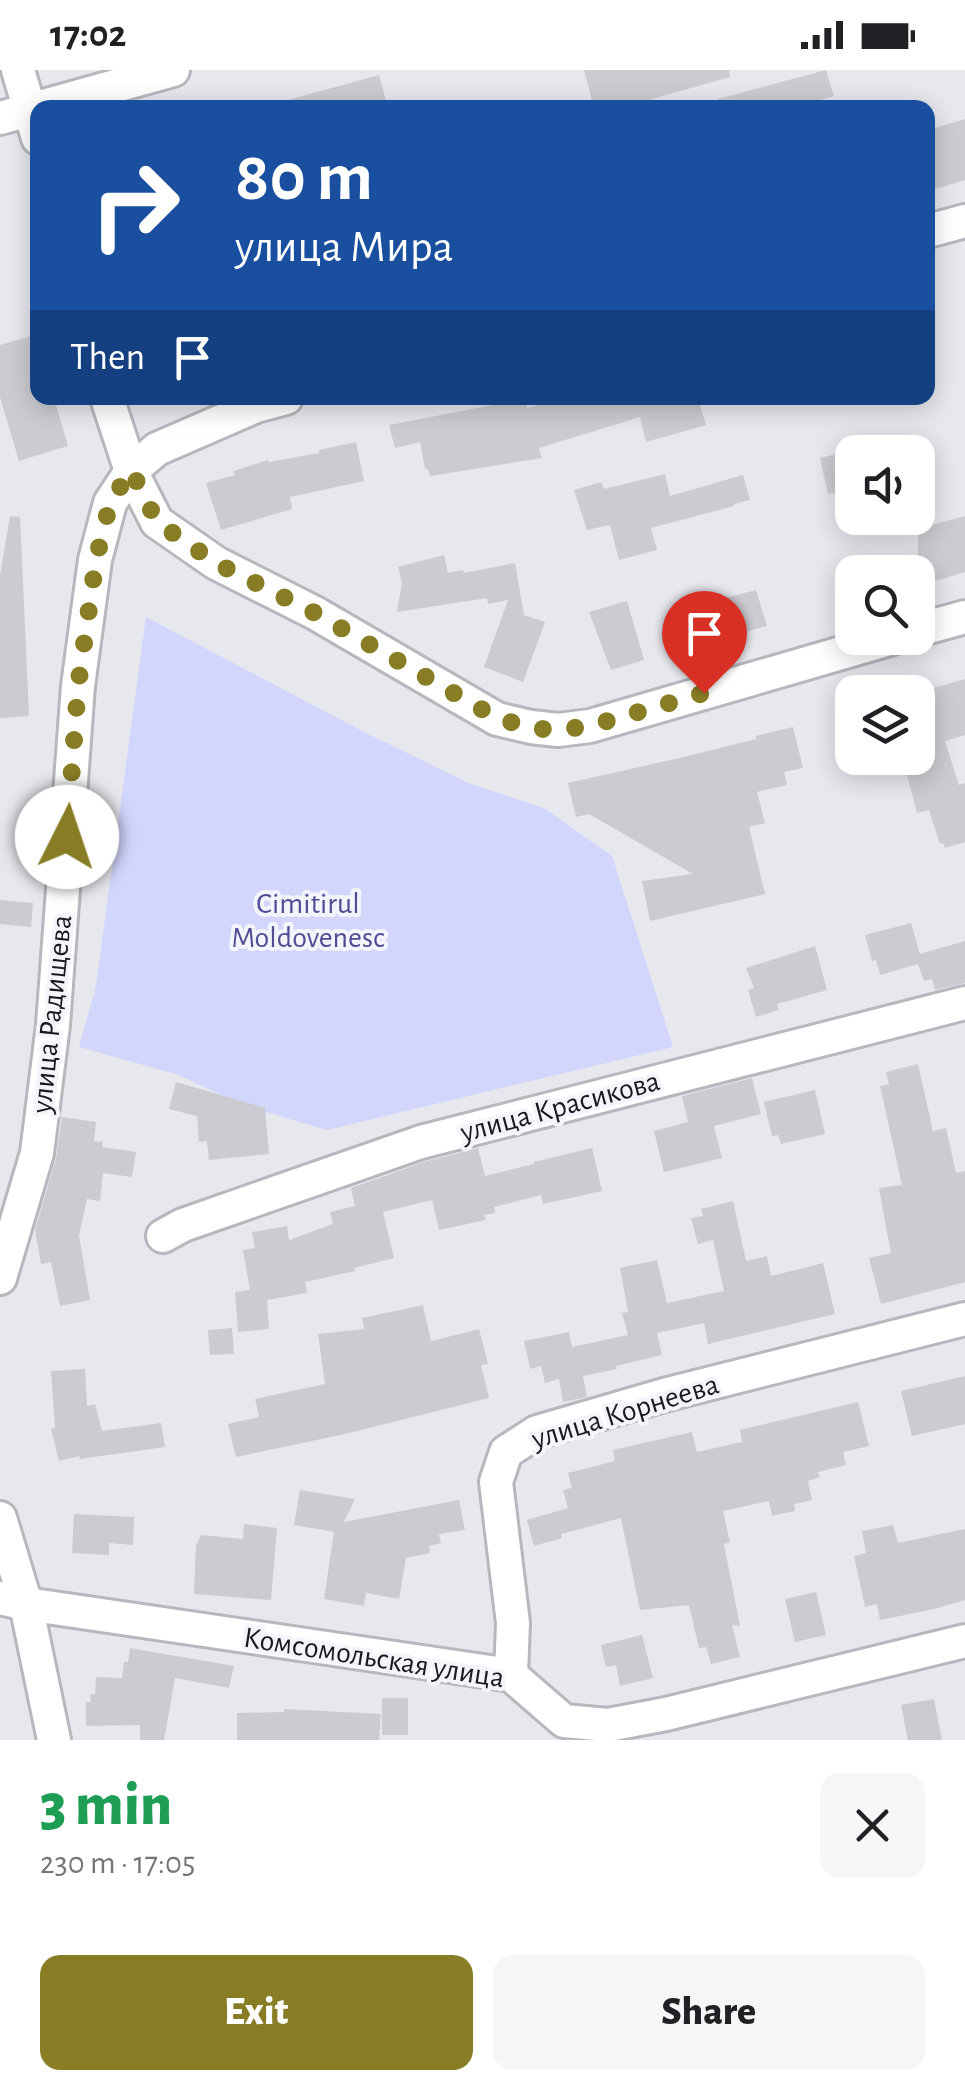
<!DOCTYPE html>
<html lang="en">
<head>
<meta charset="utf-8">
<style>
  :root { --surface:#fff; --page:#f6f6f6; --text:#202124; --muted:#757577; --accent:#887d24 }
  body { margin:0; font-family:"Alegreya Sans",sans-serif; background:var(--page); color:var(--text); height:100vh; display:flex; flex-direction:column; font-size:38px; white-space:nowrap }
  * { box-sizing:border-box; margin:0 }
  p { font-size:32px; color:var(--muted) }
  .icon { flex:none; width:55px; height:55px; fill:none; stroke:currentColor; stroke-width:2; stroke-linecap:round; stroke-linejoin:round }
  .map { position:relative; height:1670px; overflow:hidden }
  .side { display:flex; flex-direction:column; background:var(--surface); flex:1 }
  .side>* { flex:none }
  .banner { position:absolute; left:30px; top:30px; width:905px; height:305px; border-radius:20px; box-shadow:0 5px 25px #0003; background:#1a4fa0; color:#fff; overflow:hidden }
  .fabs { position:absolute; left:835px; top:365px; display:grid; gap:20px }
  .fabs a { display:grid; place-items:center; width:100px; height:100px; border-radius:20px; background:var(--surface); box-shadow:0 5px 25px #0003; font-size:50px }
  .pin { position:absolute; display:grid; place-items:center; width:85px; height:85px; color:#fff; margin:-102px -42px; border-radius:50% 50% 50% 0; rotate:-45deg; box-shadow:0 0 10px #0007 }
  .pin .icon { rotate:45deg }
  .me { position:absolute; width:110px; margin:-55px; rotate:4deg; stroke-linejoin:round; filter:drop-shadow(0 0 8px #0008) }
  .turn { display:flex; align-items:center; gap:35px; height:210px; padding:0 40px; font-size:45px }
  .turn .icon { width:130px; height:130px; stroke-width:2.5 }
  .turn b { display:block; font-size:70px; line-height:85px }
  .then { display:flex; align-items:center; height:95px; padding:0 40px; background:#0003; gap:20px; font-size:38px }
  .round { display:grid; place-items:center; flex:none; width:105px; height:105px; border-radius:20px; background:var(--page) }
  .summary { display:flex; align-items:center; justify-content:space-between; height:170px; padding:0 40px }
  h1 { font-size:60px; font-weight:800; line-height:75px; color:#1e9e55 }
  .action { display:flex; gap:20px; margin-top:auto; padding:20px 40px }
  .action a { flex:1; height:115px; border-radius:20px; background:var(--accent); color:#fff; font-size:40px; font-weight:800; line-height:115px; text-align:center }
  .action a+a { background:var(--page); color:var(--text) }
  .status { display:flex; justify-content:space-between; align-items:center; height:70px; padding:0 50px; background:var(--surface); direction:ltr }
  .status svg { height:28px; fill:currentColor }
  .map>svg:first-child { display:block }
  .green { fill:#d2d5fc }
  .building { fill:#cbcbd1 }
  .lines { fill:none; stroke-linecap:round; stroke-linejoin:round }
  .minor-casing { stroke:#b7b8be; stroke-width:38 }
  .minor { stroke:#fff; stroke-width:32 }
  .route { stroke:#887d24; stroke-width:18; stroke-dasharray:0 32.4 }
  .labels { text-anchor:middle; stroke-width:8; stroke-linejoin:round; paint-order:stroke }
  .park-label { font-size:30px; fill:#504d97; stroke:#f4f4fb }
  .street-label { font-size:30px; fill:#1a1a1c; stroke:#f4f4fb }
</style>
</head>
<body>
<div class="status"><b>17:02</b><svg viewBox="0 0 49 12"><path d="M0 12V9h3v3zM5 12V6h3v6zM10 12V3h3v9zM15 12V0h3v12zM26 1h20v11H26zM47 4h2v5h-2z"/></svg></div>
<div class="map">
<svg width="965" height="1670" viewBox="0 0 965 1670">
  <rect width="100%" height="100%" fill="#e7e7ee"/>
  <path class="green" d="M146,547l220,116 105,51 73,24 68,48 61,191 -346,83 -87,-26 -61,-29 -100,-28 17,-61z"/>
  <g class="building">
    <path d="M584,0h145l1,7 -109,31h-27z"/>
    <path d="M826,0l8,26 -42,12h-73l-1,-9z"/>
    <path d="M379,5l9,33h-99l-1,-8z"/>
    <path d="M965,49v61l-37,11v-61z"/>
    <path d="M38,264v64h16l14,48 -49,15 -19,-64v-52z"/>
    <path d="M564,328h134l8,27 -60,17 -6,-25 -101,31 3,10 -112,18 -2,-7h-3l-5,-27 -25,6 -6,-23 136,-26 2,9z"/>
    <path d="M356,372l8,39 -74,16 2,12 -71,21 -15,-47 29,-8 -2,-4 35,-11 1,2 50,-9v-3z"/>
    <path d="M853,380l-1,39 -24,5 -8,-36z"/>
    <path d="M665,404l5,22 73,-21 7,25 -16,4v2l-83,22 6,22 -38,10 -9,-35 -23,5 -13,-40 27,-8 3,7z"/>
    <path d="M10,446l10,1 9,199 -29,2v-143z"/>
    <path d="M965,446v56l-47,14v-57z"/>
    <path d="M444,485l4,18 15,-3 1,3 51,-10 9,52 21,7 -22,60 -39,-15 24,-67 -20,4 -1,-6 -90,14 5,-29 -4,-16z"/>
    <path d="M756,520l11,36 -68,18 -9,-35 16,-5v-1z"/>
    <path d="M627,531l17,59 -33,10 -22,-58z"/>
    <path d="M965,609v56l-20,6 14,44 6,-2v59l-20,6 -2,-5 -3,1 -11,-34 -12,3 -10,-38 22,-6 -11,-35v-26l13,-4 -4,-14z"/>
    <path d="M793,657l10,41 -19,4 3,13 -30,7 8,31 -16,4 16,67 -115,27 -8,-40 51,-7 -104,-60 -13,3 -8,-34 116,-26 72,-18v-3z"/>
    <path d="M0,830l33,3 -2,24 -31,-3z"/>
    <path d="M911,853l9,31 45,-13v42l-30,7 -3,-11 -8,2 -6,-17 -38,11 -4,-15 -4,1 -7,-26z"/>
    <path d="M815,876l12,44 -50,14 2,6 -23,7 -8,-27 6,-2 -8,-20z"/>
    <path d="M918,994l15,67 13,-3 10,45 9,-2v111l-84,22 -12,-46 22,-5 -12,-65 23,-3 -22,-99 9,-2 -3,-12z"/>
    <path d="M752,1008l9,36 -47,12 8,32 -58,14 -10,-41 34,-9 -6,-26z"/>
    <path d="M176,1012l89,26 4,46 -60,6 -2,-19 -8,1 -2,-26 -28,-7z"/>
    <path d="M815,1020l10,44 -44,10 -3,-9 -6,1 -8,-34z"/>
    <path d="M62,1047l34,5 -2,19 9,1 -1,5 34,5 -4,25 -29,-4 -3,28 -13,-2 -8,37 11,64 -30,6 -9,-44 -10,2 -6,-34 21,-72z"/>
    <path d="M478,1078l7,28 49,-12v-2l58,-14 10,43 -59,13 -2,-9 -47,12 1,6 -11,2 2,5 -47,10 -7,-30 -49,12 11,46 -40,10 1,3 -50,11 2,11 -40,7 2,29 -31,3 -3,-40 15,-2 -7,-40 12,-2 -3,-16 35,-6 2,14 44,-16 -3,-12 25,-6 -4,-18 76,-27z"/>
    <path d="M733,1131l13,60 21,-5 4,20 52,-13 12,51 -127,30 -4,-21 -47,10 5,22 -46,11 1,3 -34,7 4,21 -24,5 -4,-23 -14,4 -4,-17 -11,3 -6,-28 45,-9 3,15 56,-12 -6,-22 6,-1 -8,-44 37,-8 10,43 57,-12 -11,-51 -15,4 -7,-26 12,-2 -2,-7z"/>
    <path d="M423,1235l8,36 48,-12 9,35 -7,1 8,33 -144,36 -109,23 -8,-33 31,-7 -4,-18 70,-15 -7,-50 46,-5 -2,-11z"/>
    <path d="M232,1258l2,26 -24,1 -2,-25z"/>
    <path d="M85,1299l2,37 8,-2 7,27 59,-8 4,24 -85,12 -1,-3 -20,5 -8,-32 4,-1 -4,-57z"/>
    <path d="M965,1306v48l-53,12 -11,-45z"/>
    <path d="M858,1332l11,44 -26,6 3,13 -28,7 2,5 -12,4 4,19 -18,4 1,7 -23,5 -3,-15 -46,10 7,31 -6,2 16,82 -8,-1 8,32 -29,7 -5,-17 -7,1 -10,-43 -49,5 -19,-92 -60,16 1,4 -28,8 -7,-26 41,-12 -5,-18 9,-2 -4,-15 47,-12 -2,-11 79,-18 5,20 45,-10 -2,-12z"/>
    <path d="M300,1420l55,9 -11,23 115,-22 6,30 -26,4 2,9 -12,3 1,7 -24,5 -7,41 -33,-6 -2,13 -40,-7 10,-67 -40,-7z"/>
    <path d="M74,1444l60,3 -1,28 -24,-2v12l-37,-2z"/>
    <path d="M244,1454l33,4 -6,72 -77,-6 2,-49 5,-10 42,4z"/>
    <path d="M893,1455l5,18 67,-14v71l-31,9 -54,11 -3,-16 -12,3 -11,-51 12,-3 -4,-22z"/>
    <path d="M816,1522l10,43 -31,7 -10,-43z"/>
    <path d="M642,1565l11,43 -33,8 -4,-21 -10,2 -5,-22z"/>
    <path d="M130,1578l104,18 -5,22 -54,-10 -11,62h-24v-15l-54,1v-24h5l-1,-8h5l1,-17 26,1 2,-16h4z"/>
    <rect x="382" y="1628" width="26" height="37"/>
    <path d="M934,1629l8,41h-34l-7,-35z"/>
    <path d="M284,1639l97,5 -2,26h-142v-27l47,-1z"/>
  </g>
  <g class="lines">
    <g class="minor-casing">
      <g id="minor">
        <path d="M18,0l20,68"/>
        <path d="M0,48l173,-48"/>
        <path d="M928,161l37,-10"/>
        <path d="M107,328l24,73 26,51 59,41 99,50 182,106 34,8 27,3 32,-4 303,-88"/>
        <path d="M918,560l47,-13"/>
        <path d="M163,1166l20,-11 238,-83 544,-139"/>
        <path d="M0,1208l37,-125 16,-128 25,-339 17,-126 15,-57 21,-32 26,-22 99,-43 30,-8"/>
        <path d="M0,1448l26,86 28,136"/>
        <path d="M0,1528l26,6 485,71 53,46 44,4 58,-11 299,-73"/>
        <path d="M511,1605l2,-52 -17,-141 10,-30 31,-20 127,-37 301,-76"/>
      </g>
    </g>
    <use href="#minor" class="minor"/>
  </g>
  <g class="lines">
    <path class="route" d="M67,767l11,-151 18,-126 14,-57 21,-33 26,52 59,41 99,50 182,105 34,10 27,2 32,-4 114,-33"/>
  </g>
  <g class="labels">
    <g class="park-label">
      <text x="308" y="843">Cimitirul<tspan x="308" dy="34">Moldovenesc</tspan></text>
    </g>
    <g class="street-label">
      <text transform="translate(51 944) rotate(-84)" y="10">улица Радищева</text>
      <text transform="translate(560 1036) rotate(-15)" y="10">улица Красикова</text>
      <text transform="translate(625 1341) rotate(-17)" y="10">улица Корнеева</text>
      <text transform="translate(374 1587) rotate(9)" y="10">Комсомольская улица</text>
    </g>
  </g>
</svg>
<div class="fabs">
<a><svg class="icon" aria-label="sound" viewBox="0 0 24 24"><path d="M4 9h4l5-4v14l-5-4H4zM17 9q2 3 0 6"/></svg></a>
<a><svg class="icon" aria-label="search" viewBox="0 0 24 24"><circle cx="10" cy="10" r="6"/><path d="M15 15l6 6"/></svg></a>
<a><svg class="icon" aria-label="layers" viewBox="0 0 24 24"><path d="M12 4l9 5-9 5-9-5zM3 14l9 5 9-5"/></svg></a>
</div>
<div class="pin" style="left:704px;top:623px;background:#d93025"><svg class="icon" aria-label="arrive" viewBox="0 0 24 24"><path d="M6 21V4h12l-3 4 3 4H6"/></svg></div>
<svg class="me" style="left:67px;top:767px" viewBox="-20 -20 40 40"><circle r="19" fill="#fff"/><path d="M0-13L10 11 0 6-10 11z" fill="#887d24"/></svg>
<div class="banner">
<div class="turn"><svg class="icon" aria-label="right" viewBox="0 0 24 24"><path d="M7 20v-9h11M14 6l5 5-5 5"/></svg><div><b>80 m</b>улица Мира</div></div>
<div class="then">Then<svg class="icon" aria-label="arrive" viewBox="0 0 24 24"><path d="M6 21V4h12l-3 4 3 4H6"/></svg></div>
</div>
</div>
<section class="side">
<div class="summary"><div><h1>3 min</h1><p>230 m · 17:05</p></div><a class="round"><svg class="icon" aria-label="close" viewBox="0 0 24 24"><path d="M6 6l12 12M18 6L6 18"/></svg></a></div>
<div class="action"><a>Exit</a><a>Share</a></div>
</section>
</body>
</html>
